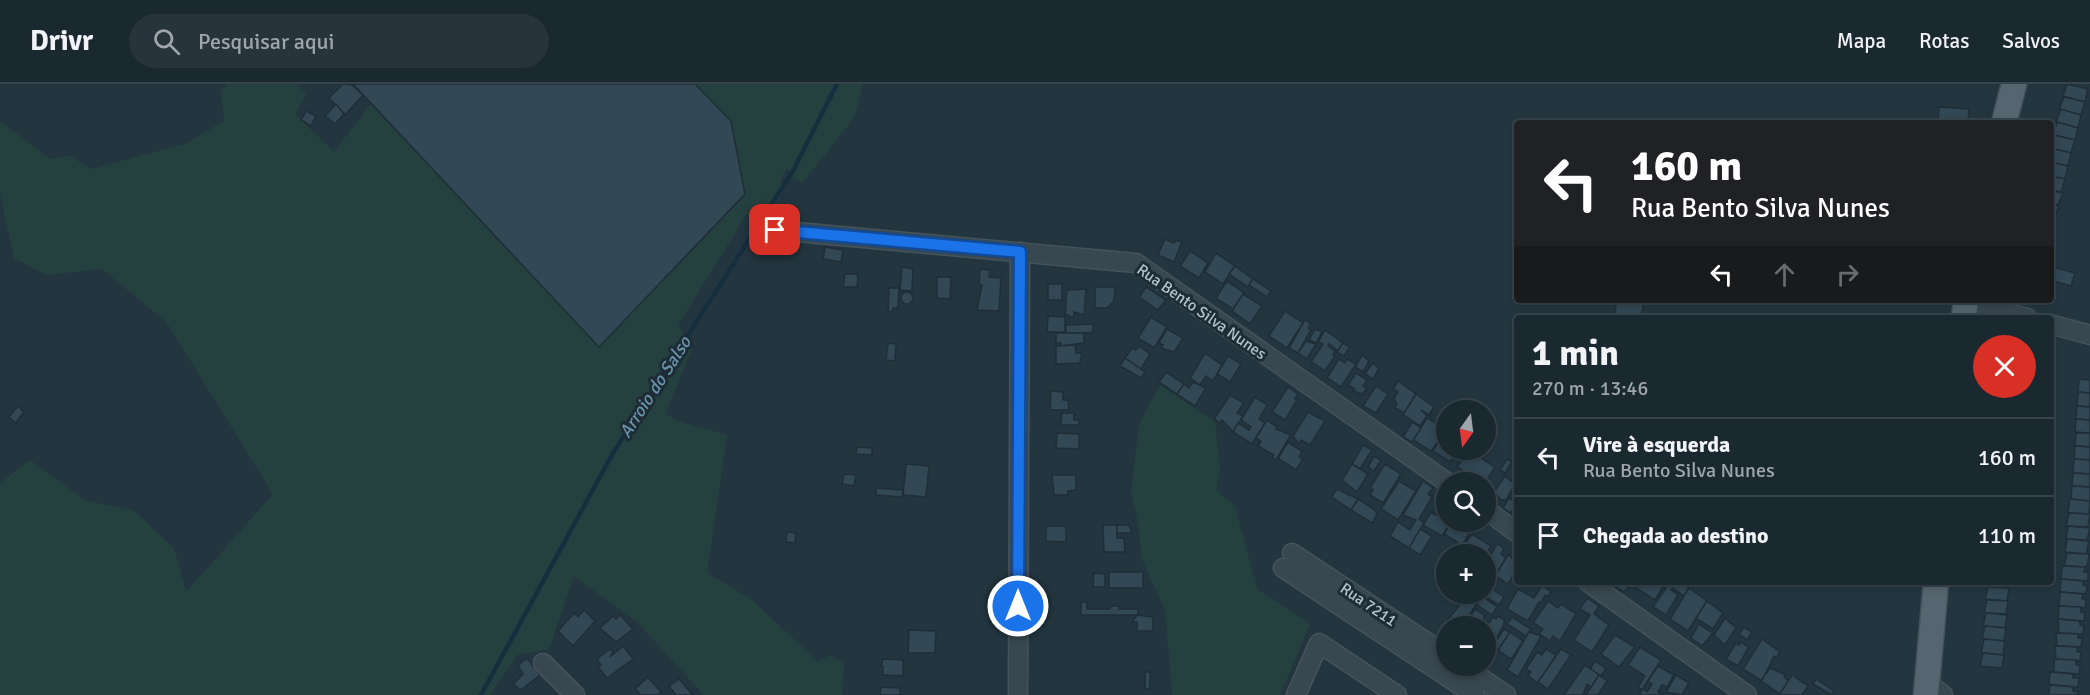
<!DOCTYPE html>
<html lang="pt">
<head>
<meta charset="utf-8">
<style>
  :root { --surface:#1a2830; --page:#27343c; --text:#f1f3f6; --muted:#9fa6ab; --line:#38444c }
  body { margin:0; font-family:Signika,sans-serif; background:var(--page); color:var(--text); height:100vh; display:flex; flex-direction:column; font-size:22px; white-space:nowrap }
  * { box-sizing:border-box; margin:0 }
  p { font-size:20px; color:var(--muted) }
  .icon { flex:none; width:33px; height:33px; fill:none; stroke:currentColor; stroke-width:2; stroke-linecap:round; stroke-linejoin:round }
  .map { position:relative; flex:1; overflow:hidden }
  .details { position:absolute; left:1514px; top:231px; width:540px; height:270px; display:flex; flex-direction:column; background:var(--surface); border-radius:6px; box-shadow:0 3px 9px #0003,0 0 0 2px var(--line) }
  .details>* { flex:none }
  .guide { position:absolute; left:1514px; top:36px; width:540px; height:183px; border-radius:6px; box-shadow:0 3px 9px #0003,0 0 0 2px var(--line); background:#202124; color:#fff; overflow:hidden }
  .needle { width:39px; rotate:194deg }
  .buttons { position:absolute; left:1436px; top:316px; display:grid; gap:12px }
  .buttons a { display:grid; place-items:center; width:60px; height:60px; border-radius:50%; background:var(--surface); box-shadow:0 3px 9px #0003,0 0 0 2px var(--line); font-size:30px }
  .pin { position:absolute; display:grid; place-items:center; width:51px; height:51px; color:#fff; margin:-26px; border-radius:12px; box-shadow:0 3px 9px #0006 }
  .me { position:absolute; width:66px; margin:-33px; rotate:0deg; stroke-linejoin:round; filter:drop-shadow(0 0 4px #0008) }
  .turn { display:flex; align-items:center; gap:21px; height:126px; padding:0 18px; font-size:27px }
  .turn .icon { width:78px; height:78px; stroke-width:2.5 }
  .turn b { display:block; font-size:42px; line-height:51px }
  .lanes { display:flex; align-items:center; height:57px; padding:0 18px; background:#0003; justify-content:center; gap:30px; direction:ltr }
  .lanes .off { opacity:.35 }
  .round { display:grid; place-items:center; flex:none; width:63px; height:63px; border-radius:32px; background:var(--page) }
  .head { display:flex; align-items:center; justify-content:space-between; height:102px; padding:0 18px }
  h1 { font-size:36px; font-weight:700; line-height:45px }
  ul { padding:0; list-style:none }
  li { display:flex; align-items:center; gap:18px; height:78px; padding:0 18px; border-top:2px solid var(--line) }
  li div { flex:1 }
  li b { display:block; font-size:22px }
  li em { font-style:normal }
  header { display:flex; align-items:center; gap:36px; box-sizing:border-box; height:84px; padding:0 30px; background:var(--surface); border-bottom:2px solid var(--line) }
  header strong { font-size:28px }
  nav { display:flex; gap:33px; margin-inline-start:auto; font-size:21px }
  .search { width:420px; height:54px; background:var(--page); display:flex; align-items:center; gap:15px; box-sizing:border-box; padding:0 21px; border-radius:33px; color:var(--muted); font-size:22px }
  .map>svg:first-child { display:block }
  .green { fill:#25413f }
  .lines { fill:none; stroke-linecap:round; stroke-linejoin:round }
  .stream { stroke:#162f3f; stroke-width:4.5 }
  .building { fill:#324855; stroke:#1f2e37; stroke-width:1.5 }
  .minor-casing { stroke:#44535c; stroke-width:21 }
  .major-casing { stroke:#44535c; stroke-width:27 }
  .minor { stroke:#384750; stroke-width:18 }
  .major { stroke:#566670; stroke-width:24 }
  .route-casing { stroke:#114b97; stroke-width:15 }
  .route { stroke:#1a73e8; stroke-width:10 }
  .labels { text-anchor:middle; stroke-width:6; stroke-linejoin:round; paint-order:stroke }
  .street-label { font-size:16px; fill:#b4c2cb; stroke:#1d2c35 }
  .water-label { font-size:18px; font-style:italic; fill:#6b94ab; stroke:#1d2c35 }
</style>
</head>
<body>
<header>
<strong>Drivr</strong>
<div class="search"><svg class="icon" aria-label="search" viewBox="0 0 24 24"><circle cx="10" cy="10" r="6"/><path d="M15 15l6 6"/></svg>Pesquisar aqui</div>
<nav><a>Mapa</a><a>Rotas</a><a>Salvos</a></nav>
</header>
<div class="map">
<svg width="2090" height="611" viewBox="0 0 2090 611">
  <rect width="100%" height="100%" fill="#233640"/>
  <g class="green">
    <path d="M228,0h69l9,10 -11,20 39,38 37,-48 228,243 146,-153 -14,-73 -36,-37h168l-9,34 -52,65 -9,-6 -6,-9 -6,10 -1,20 -15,24 -18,-8 -69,111 14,24 -26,63 8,8 53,15 -20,138 44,26 67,63 12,-7 14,8 -2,32h-138l-67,-73 -63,-46 -25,73 -32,6 -27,40h-490v-212l30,-23 56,41 47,9 41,38 12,44 87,-98 -106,-171 -65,-54 -56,6 -32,-17 -14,-64v-73l50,38 20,-3 21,13 94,-25 39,-23 -3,-30z"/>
    <path d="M1160,301l55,37 5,49 -4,19 19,16 22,83 53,35 -30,71h-108l-7,-86 -23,-50 -5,-43 -6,-22 8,-70z"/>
  </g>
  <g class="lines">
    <path class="stream" d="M481,611l132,-242 181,-284 43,-85"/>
  </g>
  <g class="building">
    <path d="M343,0l9,1 11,10 -18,20 -16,-17z"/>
    <path d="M353,0h342l36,37 14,73 -146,153z"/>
    <path d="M2067,0l21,5 -3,13 -22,-6z"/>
    <path d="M2064,13l21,5 -4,13 -22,-6z"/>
    <path d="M336,20l8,10 -9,10 -10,-8z"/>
    <path d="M1939,23l30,2 -1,14h-30z"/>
    <path d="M2061,25l20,6 -3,13 -22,-6z"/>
    <path d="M306,27l10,5 -5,10 -10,-6z"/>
    <path d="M2057,38l21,6 -3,12 -22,-5z"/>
    <path d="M2054,51l21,5 -4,13 -21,-5z"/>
    <path d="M2051,64l20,5 -3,13 -18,-4z"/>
    <path d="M2050,78l18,4 -3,13 -15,-3z"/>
    <path d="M2050,92l15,3 -4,13 -11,-2z"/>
    <path d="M2050,106l13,3 -5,12 -8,-2z"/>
    <path d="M2050,119l9,3 -5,12 -4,-1z"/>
    <path d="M1165,155l9,4 2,-3 6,2 -8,20 -16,-7z"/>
    <path d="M825,163l18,3 -2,12 -18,-3z"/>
    <path d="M1190,167l18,12 -9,15 -19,-12z"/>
    <path d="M1216,169l19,13 -12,18 -18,-12z"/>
    <path d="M1235,182l18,13 -5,8 -19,-13z"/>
    <path d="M2050,182l25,7 -4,13 -21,-6z"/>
    <path d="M902,183l11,2 -1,22 -12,-1z"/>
    <path d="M980,185l10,1 -1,7 12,1 -2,33 -22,-1 5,-25 -3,-1z"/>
    <path d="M845,190h13l-1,13h-14z"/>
    <path d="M937,193h14l-1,22 -13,-1z"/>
    <path d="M1253,195l18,12 -4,6 -18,-12z"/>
    <path d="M1227,197l17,12 -11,16 -17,-11z"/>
    <rect x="1048" y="200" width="14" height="16"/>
    <path d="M1095,203h20l-1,14 -7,7h-12z"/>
    <path d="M1146,203l20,13 -8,10 -19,-13z"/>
    <path d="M889,204h10l-1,20h-5v4l-5,-1z"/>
    <path d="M1086,205l-2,26 -10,-3v5h-5v-2h-4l2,-25z"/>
    <circle cx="907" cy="214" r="6"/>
    <path d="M1243,210l19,12 -12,18 -18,-13z"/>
    <path d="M1617,216h27l-3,18h-27z"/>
    <path d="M1285,227l18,12 -16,25 -18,-12z"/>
    <path d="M1048,232l17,1v15h-18z"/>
    <path d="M1151,233l16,10 -13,21 -16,-10z"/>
    <path d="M1305,236l6,3 -3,5 3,2 -13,23 -9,-5z"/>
    <path d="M1094,240l-2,9h-26v-8z"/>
    <path d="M1167,245l16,9 -9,14 -13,-4 2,-3 -4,-2z"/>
    <path d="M1315,245l7,3 -6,11 -7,-3z"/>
    <path d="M1325,246l18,13 -5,8 -9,-7 -1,2 7,5 -2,4 2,1 -10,15 -14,-9 12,-18 -5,-2z"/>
    <path d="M1056,249h28v10l-23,3v-3h-5z"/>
    <path d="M1306,257l10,3 -9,15 -9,-6z"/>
    <path d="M888,259l8,1 -1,17 -9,-1z"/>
    <path d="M1343,259l7,4 -6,9 -7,-4z"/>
    <path d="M1075,261l1,8h6l-2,10 -24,1v-18z"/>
    <path d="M1139,262l11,8 -9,15 -16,-11 7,-10 4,2z"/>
    <path d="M1205,269l17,12 -9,16 -7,-5 -6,9 -10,-7z"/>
    <path d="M1362,271l7,6 -6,11 -8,-5z"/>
    <path d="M1228,272l13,8 -11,18 -13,-8z"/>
    <path d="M1125,274l20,14 -4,6 -21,-12z"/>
    <path d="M1339,275l6,4 2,-4 9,5 -15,23 -14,-9z"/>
    <path d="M1372,279l7,5 -6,11 -8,-5z"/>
    <path d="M1166,288l18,12 -7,10 -18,-12z"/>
    <path d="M1356,289l11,7 -4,6 4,2 -4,6 -10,-3 2,-2 -7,-4z"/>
    <path d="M2079,295l11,1v13l-12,-1z"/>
    <path d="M1398,297l18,13 -12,19 -10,-6 3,-3 -3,-6 4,-6 -5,-3z"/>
    <path d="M1193,298l13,6 -11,18 -18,-12 7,-10 5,4z"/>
    <path d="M1376,302l12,8 -12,19 -13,-7z"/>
    <path d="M1288,303l10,7 -3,5 2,1 -12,20 -13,-8z"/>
    <path d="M1051,307l12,1v8h5l1,10h-19z"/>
    <path d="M2078,308l12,1v14l-13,-1z"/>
    <path d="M1416,310l18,13 -5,8 -8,-5 6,6 -7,10 -17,-11z"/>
    <path d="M1230,311l14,8 -7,10 6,3 -10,16 -11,-12 -2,3 -6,-4z"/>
    <path d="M1255,313l12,8 -8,14 6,4 -13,21 -19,-12 5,-9 11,7 2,-3 -10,-7z"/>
    <path d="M18,322l6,6 -8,11 -7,-6z"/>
    <path d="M2077,322l13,1v13l-14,-1z"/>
    <path d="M1308,328l17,9 -15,24 -9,-5 -2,4 -6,-8z"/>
    <path d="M1062,329h12v7h5v5h-18z"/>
    <path d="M1429,331l2,1 -2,3 9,6 8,-9v14l-15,21 -18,-11z"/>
    <path d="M2076,335l14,1v13l-15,-1z"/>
    <path d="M1267,336l10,7 -1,2 15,6 -15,25 -4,-2 2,-3 -16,-9 3,-5 -5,-3z"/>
    <path d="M1412,338l9,6 -9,14 -9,-5z"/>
    <path d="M1446,346v20h12l-8,12 -17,-11z"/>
    <path d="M1057,349l22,1v15l-23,-1z"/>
    <path d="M2076,349h14v14l-15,-1z"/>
    <path d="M1288,358l14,9 -3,6 4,2 -7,11 -18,-12z"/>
    <path d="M1363,361l9,5 -12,19 -8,-5z"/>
    <path d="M2075,362l15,1v13l-16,-1z"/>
    <path d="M857,363l15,1v7l-16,-1z"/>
    <path d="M1469,366l26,17 -10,16 -28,-16z"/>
    <path d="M1374,372l7,4 -7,11 -6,-4z"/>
    <path d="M1507,375l5,3 -7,11 -5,-3z"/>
    <path d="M2074,375l16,1v14l-17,-1z"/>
    <path d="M906,380l23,2 -3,31 -23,-2z"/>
    <path d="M1352,380l16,10 -11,18 -15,-12z"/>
    <path d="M1385,380l16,10 -18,29 -13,-8 3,-5 -3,-2z"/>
    <path d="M2073,389l17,1v13l-18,-1z"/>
    <path d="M844,390l12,1 -2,11 -12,-2z"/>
    <path d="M1052,391h24v15l-8,1v4h-14z"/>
    <path d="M1505,392l10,8 -9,16h-5l-7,-8z"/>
    <path d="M1399,397l17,10 -18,29 -17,-11z"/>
    <path d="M1423,397l10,7 -5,6 4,3 -13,22 5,4 -15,25 -19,-12 8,-14 12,8 6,-10 -13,-5z"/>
    <path d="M2072,402l18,1v14l-19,-2z"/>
    <path d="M876,404l27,2 -1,7 -26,-2z"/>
    <path d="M1337,405l21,10 -7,11 -20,-13z"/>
    <path d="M1509,414l7,4 -5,11 -8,-5z"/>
    <path d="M1358,415l17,11 2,4 -5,9 -21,-13z"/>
    <path d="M2070,415l20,2 -1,13 -21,-1z"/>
    <path d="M1431,428l19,11 -8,13 -19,-11z"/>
    <path d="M2069,429l21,1 -2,13 -22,-1z"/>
    <path d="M1451,438h19l-5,8 4,4 -7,11 -18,-11z"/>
    <path d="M1103,441h14v13h7l1,14h-21z"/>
    <path d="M1117,441h12l3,8h-15z"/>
    <path d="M1046,442h20v16l-20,-1z"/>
    <path d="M2068,442l22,2 -3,12 -21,-1z"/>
    <path d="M1420,445l12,7 -12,19 -11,-7z"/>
    <path d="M787,448l9,1 -1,10 -9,-1z"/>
    <path d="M1472,450l19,12 -6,10 -6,-4 -1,3h-21z"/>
    <path d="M2067,455l22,2 -3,13 -21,-2z"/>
    <path d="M1497,460l7,4 -3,6 5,4 -10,16 -11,-9z"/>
    <path d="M2067,469l22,1 -1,9 -2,4 -22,-1z"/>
    <path d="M1508,471l8,6v10l-8,13 -13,-8z"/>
    <path d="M2062,482l23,1 -1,5h4v9l-27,-2z"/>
    <rect x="1109" y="488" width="34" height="16"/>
    <path d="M1485,488l9,5 -9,16z"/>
    <path d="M1094,489l11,1v13h-12z"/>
    <path d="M2061,495l22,2v4l4,1 -1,8 -26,-2z"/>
    <path d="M1617,498h16l-9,10 -10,-6z"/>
    <path d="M1640,498h26l-11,18 -19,-12z"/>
    <path d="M1681,498l8,6 -5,8 -11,-8 -2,2 7,5 -12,20 -13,-8 15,-22 -2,-3z"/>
    <path d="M1987,498h23l-2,6 -22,-2z"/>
    <path d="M1542,501l9,7 -3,5 -3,-2 -4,8 -2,-1 -11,19 -21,-12 11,-20 16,9z"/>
    <path d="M1988,503l21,1 -2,13 -22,-2z"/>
    <path d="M1491,504l13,9 -5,8 -13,-8z"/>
    <path d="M1689,504l18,13 -19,30 -18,-12z"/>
    <path d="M2060,508l23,2 -1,5h4l-1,9 -26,-2z"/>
    <path d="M1483,513l14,10 -5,8 -15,-10z"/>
    <path d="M1465,514l11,7 -15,22h-2l-11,-7z"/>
    <path d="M1587,514l12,8 -5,8 15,11 -17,27 -18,-12 16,-25 -10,-6z"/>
    <path d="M1987,516l21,1 -2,13 -22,-1z"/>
    <path d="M1548,517l10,7 3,-4 15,10 -16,27 -7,-5 -3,5 -11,-7 4,-5 -10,-6z"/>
    <path d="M1707,517l16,12 -10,16 -17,-11z"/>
    <path d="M1081,518h6v7h23v-3h9v3h19v6h-57z"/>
    <path d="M2059,522l22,1v5l4,1 -1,8 -26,-2z"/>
    <path d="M1475,525l10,7 -7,11h-15z"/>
    <path d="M584,526l11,11 -22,25 -15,-15 16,-18 4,4z"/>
    <path d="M1986,529l21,2 -2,13 -22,-2z"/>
    <path d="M620,531l13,14 -17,13 -16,-14 13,-12 3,3z"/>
    <path d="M1137,531l16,2v14h-16v-9h-5z"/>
    <path d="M1498,532l6,4v4l-15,28 -4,-3v-21l8,-11 3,2z"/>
    <path d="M1512,533l19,12 -5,7 -19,-12z"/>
    <path d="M1725,534l11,10 -11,17 -11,-10z"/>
    <path d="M2058,535l22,2v4l4,1 -1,8 -24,-1z"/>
    <path d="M1699,540l14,9 -11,13 -11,-8z"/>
    <path d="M1985,542l21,2 -2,13 -22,-2z"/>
    <path d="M1744,543l8,5 -5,8 -8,-6z"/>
    <path d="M1504,545l6,3 -12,18 -5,-4z"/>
    <path d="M909,546l27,1 -1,22h-27z"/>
    <path d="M1510,548l13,9 -12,18 -13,-9z"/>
    <path d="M1529,548l12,4 -23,41 -11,-7z"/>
    <path d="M2056,549l22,1v4h4l-1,9 -24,-1z"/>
    <path d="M1615,551l20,12 -16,20 -18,-13z"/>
    <path d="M1762,555l18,13 -4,6 -2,-2 -12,25 -19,-12z"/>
    <path d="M1984,555l21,2 -2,14 -22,-2z"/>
    <path d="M1741,558l8,5 -11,19 -12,-7 10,-16 3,2z"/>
    <path d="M623,562l10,13 -26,19 -9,-11 3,-2 -4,-6 13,-10 3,3 -3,5z"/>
    <path d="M2055,562l23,1 -1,5h4l-1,9 -24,-2z"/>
    <path d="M1640,563l21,13 -19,30 -4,-3 7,-11 -17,-11z"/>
    <path d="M1546,565l10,6 -18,28 -10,-7 3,-4 -5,-3 11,-17 5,3z"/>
    <path d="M1561,565l10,6 -23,34 -10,-7z"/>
    <path d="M1983,569l21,2 -2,13 -22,-2z"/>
    <path d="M527,574l13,17 -19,15 -8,-6 10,-10 -5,-9z"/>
    <path d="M883,575l20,1v16l-20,-1v-9h-2z"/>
    <path d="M2054,575l22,1v5h4l-1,9 -25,-2z"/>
    <path d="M1595,577l11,7 -5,8 -11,-7z"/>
    <path d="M1585,581l14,10 -8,12 -4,-3 -4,11h-19z"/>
    <path d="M1658,582l16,9 -7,12 -5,-2 -4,7 5,3h-24l4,-6 4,3 5,-8 -4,-3z"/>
    <path d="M1770,584l16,7 -2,2 5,4 -9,13 -19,-13z"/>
    <rect x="1145" y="588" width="5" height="17"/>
    <path d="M2050,588l23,2v4h6l-1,9 -26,-2 -3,-2z"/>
    <path d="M1599,591l8,6 -9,14h-12z"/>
    <path d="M1676,591l13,8 -7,12 -16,-3z"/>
    <path d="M1792,591l16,11 -6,9h-23z"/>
    <path d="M648,593l13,15 -3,3h-17l-6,-6z"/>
    <path d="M679,595l14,16h-17l-7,-9z"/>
    <path d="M1816,595l18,12 -2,4 -19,-11z"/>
    <path d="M2050,601l23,2v4l5,1v3h-29z"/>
    <path d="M881,603l19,1v7h-20z"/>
  </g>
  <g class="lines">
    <g class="minor-casing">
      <g id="minor">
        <path d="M775,146l361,33 312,220"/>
        <path d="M1966,218l61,16"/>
        <path d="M2050,240l40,11"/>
        <path d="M1485,425l31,23"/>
        <path d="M1292,469l154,102"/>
        <path d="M1283,484l192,127"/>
        <path d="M1588,498l159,113"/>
        <path d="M543,579l32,32"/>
        <path d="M1463,582l43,29"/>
        <path d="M1927,599l16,12"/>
        <path d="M1018,611l2,-443"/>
        <path d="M1296,611l23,-52 78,52"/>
      </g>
    </g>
    <g class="major-casing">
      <g id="major">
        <path d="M2004,39l10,-39"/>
        <path d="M1964,234l2,-18"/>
        <path d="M1926,611l10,-113"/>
      </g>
    </g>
    <use href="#minor" class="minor"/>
    <use href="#major" class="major"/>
  </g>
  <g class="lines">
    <g class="route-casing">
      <path id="route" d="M775,146l245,22 -2,354"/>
    </g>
    <use href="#route" class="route"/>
  </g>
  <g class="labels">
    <g class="street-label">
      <text transform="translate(1202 227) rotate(35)" y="6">Rua Bento Silva Nunes</text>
      <text transform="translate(1369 520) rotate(34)" y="6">Rua 7211</text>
    </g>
    <g class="water-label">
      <text transform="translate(655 303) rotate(-57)" y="6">Arroio do Salso</text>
    </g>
  </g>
</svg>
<div class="buttons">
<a><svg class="needle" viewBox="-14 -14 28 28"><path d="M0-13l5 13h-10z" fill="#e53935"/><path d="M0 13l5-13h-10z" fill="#9fa6ab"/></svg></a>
<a><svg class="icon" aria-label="search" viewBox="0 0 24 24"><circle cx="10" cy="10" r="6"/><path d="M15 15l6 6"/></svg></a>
<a>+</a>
<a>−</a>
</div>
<div class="pin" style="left:775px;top:146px;background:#d93025"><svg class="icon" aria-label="arrive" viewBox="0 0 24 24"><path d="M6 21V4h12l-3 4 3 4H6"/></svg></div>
<svg class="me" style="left:1018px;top:522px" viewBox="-20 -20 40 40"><circle r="17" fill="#1a73e8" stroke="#fff" stroke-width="3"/><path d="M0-11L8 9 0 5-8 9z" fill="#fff"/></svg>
<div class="guide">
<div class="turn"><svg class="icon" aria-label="left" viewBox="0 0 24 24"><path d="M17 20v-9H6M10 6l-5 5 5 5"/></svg><div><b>160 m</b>Rua Bento Silva Nunes</div></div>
<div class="lanes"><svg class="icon" aria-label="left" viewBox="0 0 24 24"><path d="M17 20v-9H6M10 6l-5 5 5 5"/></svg><svg class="icon off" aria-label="ahead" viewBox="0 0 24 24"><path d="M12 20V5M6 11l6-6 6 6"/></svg><svg class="icon off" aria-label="right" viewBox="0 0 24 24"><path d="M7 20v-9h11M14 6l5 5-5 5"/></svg></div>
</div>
<section class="details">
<div class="head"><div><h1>1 min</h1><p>270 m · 13:46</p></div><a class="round" style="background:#d93025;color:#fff"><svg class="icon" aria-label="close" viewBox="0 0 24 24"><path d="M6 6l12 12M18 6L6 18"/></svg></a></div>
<ul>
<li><svg class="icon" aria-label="left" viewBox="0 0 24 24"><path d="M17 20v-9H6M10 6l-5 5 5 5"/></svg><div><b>Vire à esquerda</b><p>Rua Bento Silva Nunes</p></div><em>160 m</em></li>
<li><svg class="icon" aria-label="arrive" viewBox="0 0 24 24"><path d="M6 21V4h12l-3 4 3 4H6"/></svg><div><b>Chegada ao destino</b></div><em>110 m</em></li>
</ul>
</section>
</div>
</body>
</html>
